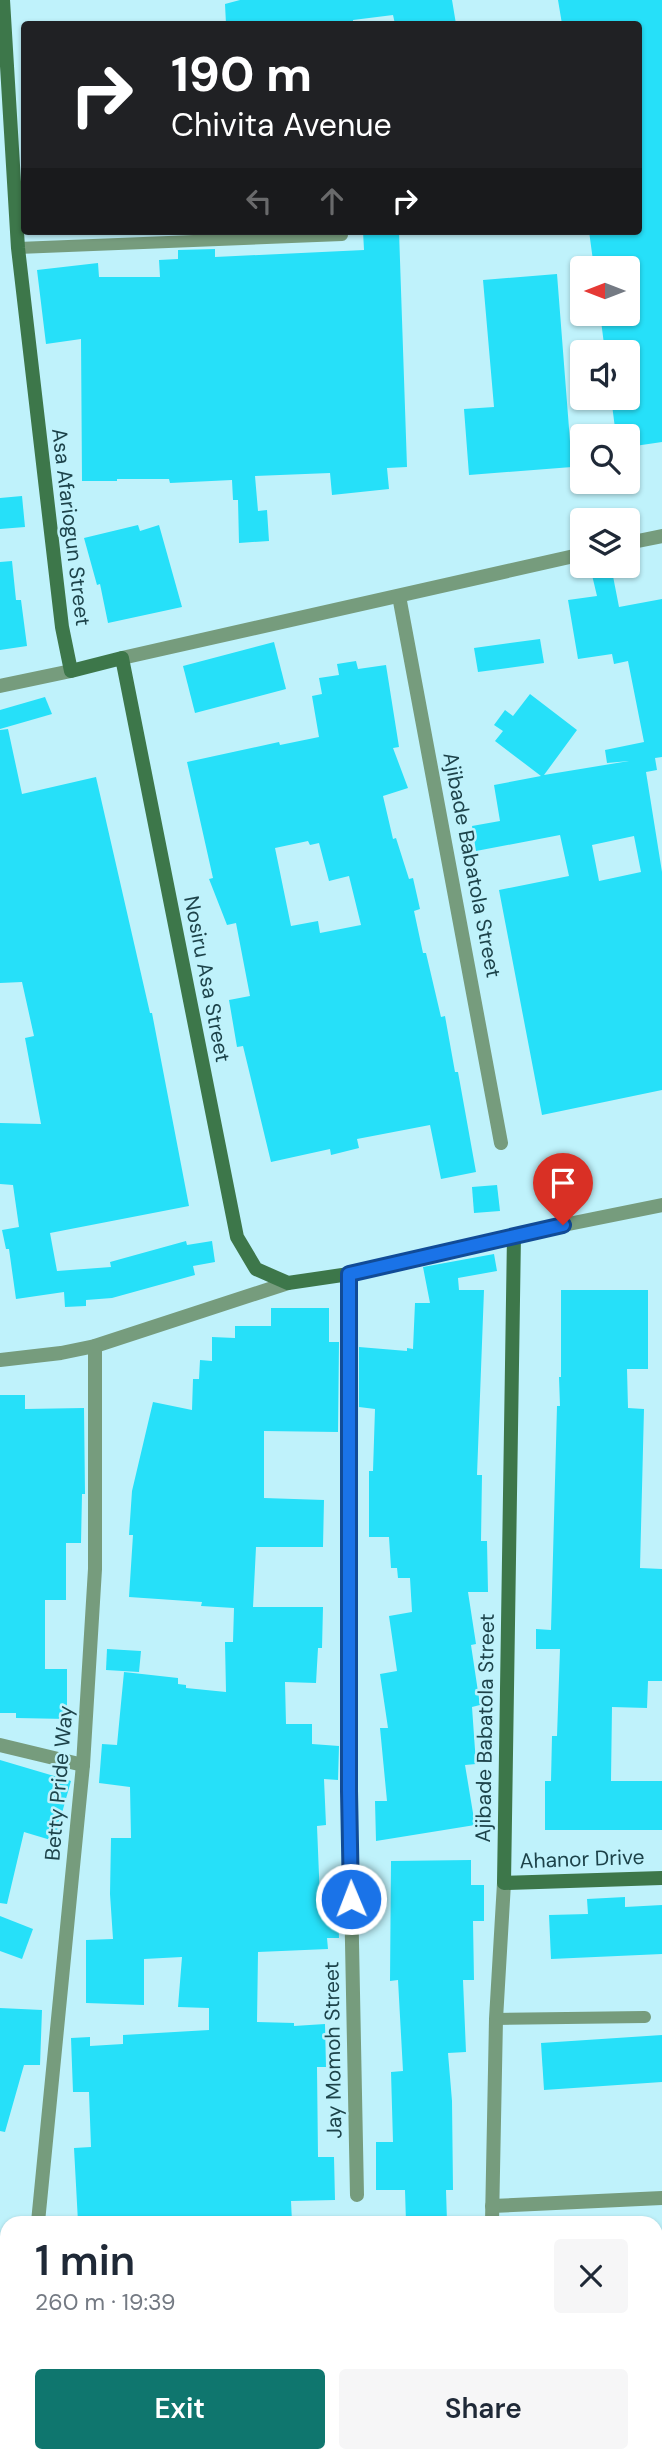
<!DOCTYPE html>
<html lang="en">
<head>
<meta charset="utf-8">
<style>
  :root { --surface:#fff; --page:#f6f6f7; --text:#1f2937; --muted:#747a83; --accent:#0f766e }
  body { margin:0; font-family:"DM Sans",sans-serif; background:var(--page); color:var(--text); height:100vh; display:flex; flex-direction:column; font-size:26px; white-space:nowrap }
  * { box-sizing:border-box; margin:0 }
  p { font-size:23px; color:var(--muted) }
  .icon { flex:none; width:38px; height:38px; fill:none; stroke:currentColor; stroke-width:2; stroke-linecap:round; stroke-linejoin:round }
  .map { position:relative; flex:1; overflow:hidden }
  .drawer { position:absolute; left:0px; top:2216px; width:663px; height:247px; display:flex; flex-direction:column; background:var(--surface); border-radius:21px 21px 0 0; box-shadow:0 2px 5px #0004 }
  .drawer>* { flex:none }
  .banner { position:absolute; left:21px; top:21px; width:621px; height:214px; border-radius:7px; box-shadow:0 2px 5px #0004; background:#202124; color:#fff; overflow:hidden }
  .needle { width:46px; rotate:270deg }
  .tools { position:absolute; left:570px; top:256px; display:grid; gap:14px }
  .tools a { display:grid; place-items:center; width:70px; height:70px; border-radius:7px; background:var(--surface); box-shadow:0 2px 5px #0004; font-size:35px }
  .pin { position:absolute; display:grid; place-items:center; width:60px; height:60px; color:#fff; margin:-72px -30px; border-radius:50% 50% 50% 0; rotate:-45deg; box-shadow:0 0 7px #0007 }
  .pin .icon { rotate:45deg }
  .me { position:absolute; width:77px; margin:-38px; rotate:359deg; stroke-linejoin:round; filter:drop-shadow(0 0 5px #0008) }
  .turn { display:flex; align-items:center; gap:24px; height:147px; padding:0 35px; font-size:32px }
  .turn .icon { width:91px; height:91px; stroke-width:2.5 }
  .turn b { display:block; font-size:49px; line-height:60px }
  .lanes { display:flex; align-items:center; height:66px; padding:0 35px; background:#0003; justify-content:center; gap:35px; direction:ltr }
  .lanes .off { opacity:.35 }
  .round { display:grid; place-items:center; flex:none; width:74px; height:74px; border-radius:7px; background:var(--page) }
  .headline { display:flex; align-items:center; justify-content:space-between; height:119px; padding:0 35px }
  h1 { font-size:42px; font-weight:600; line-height:52px }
  .cta { display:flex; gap:14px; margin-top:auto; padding:14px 35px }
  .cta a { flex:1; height:80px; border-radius:7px; background:var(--accent); color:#fff; font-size:28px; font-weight:600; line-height:80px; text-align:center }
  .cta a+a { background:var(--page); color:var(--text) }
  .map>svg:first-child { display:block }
  .building { fill:#26e0f9; fill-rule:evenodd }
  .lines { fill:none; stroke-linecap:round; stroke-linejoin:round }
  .lane { stroke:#769c7d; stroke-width:12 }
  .street { stroke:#769c7d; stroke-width:14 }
  .secondary { stroke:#3d774a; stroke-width:14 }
  .route-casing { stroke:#114b97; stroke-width:18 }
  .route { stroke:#1a73e8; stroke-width:12 }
  .labels { text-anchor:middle; stroke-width:5; stroke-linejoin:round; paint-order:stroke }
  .street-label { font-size:21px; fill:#1d434a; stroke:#bff2fb }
</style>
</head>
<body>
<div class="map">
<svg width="662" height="2462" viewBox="0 0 662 2462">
  <rect width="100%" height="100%" fill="#bff2fb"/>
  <g class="building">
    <path d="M240,0h212l4,24h-61l-2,-9 -40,5v4h-59v-2l-68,2 -1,-20z"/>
    <path d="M558,0h104v442l-34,5v-11h-12l-5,-39h17v-45h-23l-5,-39h28v-45h-34l-5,-37h50v-207h-77z"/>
    <path d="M363,231h36l8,236 -20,1 2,21 -57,6 -2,-22 -75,3 3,35 9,-1 2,31 -30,2 -1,-43h-5l-1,-20 -62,3 -1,-4h-52v2h-35l-1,-142 -35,5 -9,-74 61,-7 1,14h61l-1,-17 19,-1v-9l37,-1v8l149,-7z"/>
    <path d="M557,274l15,193 -103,8 -5,-66 30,-2 -11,-127z"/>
    <path d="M22,496l3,31 -25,2v-31z"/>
    <path d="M138,525l2,6 19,-6 23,82 -74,16 -8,-39 -3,1 -13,-47z"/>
    <path d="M12,561l4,39h5l6,46 -27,4v-88z"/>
    <path d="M612,571l7,36 43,-8v158l-7,1 2,12 -11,2 16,100v218l-120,25 -43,-225 70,-14 -9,-41 -84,16 -4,-25 28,-5 -6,-36 47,-9 -46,-35 8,-10 -9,-6 11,-15 8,6 17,-22 47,36 -33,45 85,-14 -22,2 -2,-13 39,-8 -16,-81 -14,3 -2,-10 -34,5 -10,-59 29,-4 -5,-21zM634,836l7,36 -42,9 -7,-36z"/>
    <path d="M540,639l4,24 -66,9 -4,-24z"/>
    <path d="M274,642l12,47 -91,24 -12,-47z"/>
    <path d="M356,661l2,8 28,-4 13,82 -6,1 15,40 -25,8 10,43 3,-1 13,41 4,-1 7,31 -6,2 9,42h3l15,64 4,-1 10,56h3l18,100 -35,7 -11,-54 -73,14 2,9 -28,7 -1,-6 -59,13 -28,-116 -6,1 -8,-47 21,-4 -14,-73 -9,2 -18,-46 4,-1 -26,-116 92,-20 1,3 39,-8 -7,-41 10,-2 -3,-16 20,-3 -2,-11zM308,841l2,4 9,-2 10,38 20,-5 12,49 -41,8 -2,-12 -27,5 -16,-78z"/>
    <path d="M45,697l7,17 -52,15v-19z"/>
    <path d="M8,729l14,65 74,-17 54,236h2l37,193 -139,27 7,38 54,-4 -1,-5 76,-21 1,4 25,-4 3,21 -22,4 2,9 -83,23 -26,2v6l-21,1 -1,-15 -48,7 -7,-50h-3l-4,-19 17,-3 -6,-42 -13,-1v-61l41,1 -16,-86 9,-2 -12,-54 -22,1v-253z"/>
    <path d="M497,1185l3,26 -26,2 -2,-26z"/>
    <path d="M494,1254l3,17 -39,7 1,12h25l-7,185h5l-1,66h6l1,51h-20l8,52 -5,1 9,60 -8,2 4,57 -11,1 10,60 -99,16 -1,-40h12l-7,-73h8l-8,-54 17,-3 -8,-55 23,-4 -2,-34h-12l-1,-10h-6l-2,-31h-20v-66h4l2,-62 -16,-2v-60l48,4v-3l6,1 2,-46h15l-7,-36z"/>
    <path d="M561,1290h87v79h-21l1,39 16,1 -4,159 22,1v112h-14l-1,27 -35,-1 -1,74h51v49h-117v-49h6l1,-45h5l3,-87h-24v-20l15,1 6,-224h3l-1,-29h2z"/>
    <path d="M271,1308h58v34h10l-1,90 -74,-1v67l60,2 -1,47h-67l-3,60h70l-1,41h-4l-2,35 -31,-1 1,42h26v20l27,2 -1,34 -14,-1 2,46 -9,1 3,74 4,-1v10h14l1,29h-12l1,11 -70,3 -1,70 37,1v3l31,-2 1,43h-9l1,90h16l1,43 -44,1 1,21h-214l-4,-74 17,-1 -2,-55h-16l-2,-54 19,-1v9l33,-2v-9l86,-5v-22l-31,-1 4,-50 -38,2v46l-58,-2v-63l27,-1 -3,-45 1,-56h20l-1,-51 -31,-4 3,-39 15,1 7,-73 54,6v6l8,1v3l40,4 -1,-50h8l1,-34 -33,-2 1,-4 -73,-5 4,-62h-4l3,-44 21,-89 39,8 1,-31h6l1,-19 12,1v-24l23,1v-12h36z"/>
    <path d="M0,1395h25v14l59,-1 1,86h-3l-1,49h-15v57h-21v69h22v50l-51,-1v-5h-16z"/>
    <path d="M107,1649l34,2 -2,21 -33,-2z"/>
    <path d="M0,1760l71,21 -17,60 -30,-9 -17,72 -7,-1z"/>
    <path d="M471,1860v25h13v36h-11l1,59h-11l3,72 -18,1 4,48 1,89h-7l1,32h-41l-1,-32h-29v-48h17l-2,-70 12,-1 -5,-91 -8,1 1,-120z"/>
    <path d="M625,1897v10l37,-2v49l-111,5 -2,-44 39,-1 -1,-15z"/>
    <path d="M0,1916l33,13 -11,30 -22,-8z"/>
    <path d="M0,2008l42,2 -2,55h-16l-19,67 -5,-1z"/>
    <path d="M662,2035v47l-118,8 -3,-47z"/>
  </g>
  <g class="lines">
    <g class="lane">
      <path d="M18,248l324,-13"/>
      <path d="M496,2019l149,-2"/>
    </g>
    <g class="street">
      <path d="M628,543l34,-7"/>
      <path d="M399,596l102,547"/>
      <path d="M122,658l461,-104"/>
      <path d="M0,686l71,-15"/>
      <path d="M514,1235l148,-30"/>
      <path d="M349,1274v517l8,404"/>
      <path d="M0,1360l61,-7 34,-7 193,-63"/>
      <path d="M0,1745l83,20"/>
      <path d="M492,2206l170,-8"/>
      <path d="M38,2222l45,-457 12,-196v-223"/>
      <path d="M492,2222l4,-203 8,-136"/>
      <path d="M501,2455l1,7"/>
      <path d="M4,2462l3,-15"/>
      <path d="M17,2462l21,-7"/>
    </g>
    <path class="secondary" d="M3,0l15,248 44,379 9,44 51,-13 115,579 19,32 32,14 61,-9 165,-39 -10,648 158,-5"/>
  </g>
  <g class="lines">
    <g class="route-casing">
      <path id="route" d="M351,1899l-2,-108v-517l214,-49"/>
    </g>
    <use href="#route" class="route"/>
  </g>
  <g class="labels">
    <g class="street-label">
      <text transform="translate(71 527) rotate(83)" y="7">Asa Afariogun Street</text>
      <text transform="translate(472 865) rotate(79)" y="7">Ajibade Babatola Street</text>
      <text transform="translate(207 979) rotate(79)" y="7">Nosiru Asa Street</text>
      <text transform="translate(485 1728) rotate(-89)" y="7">Ajibade Babatola Street</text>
      <text transform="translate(59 1783) rotate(-85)" y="7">Betty Pride Way</text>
      <text transform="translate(582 1859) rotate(-2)" y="7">Ahanor Drive</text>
      <text transform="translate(333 2050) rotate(-91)" y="7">Jay Momoh Street</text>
    </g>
  </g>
</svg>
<div class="tools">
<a><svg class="needle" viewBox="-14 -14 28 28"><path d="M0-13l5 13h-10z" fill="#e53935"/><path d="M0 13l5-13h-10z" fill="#747a83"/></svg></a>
<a><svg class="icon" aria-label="sound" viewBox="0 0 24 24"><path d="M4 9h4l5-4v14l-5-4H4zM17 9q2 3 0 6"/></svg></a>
<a><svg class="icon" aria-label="search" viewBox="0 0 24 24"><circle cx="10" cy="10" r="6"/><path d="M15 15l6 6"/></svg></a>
<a><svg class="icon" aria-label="layers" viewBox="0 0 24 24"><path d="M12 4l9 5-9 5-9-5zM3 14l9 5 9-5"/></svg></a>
</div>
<div class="pin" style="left:563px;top:1225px;background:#d93025"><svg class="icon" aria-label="arrive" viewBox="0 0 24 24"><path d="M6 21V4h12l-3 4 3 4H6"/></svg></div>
<svg class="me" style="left:351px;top:1899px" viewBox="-20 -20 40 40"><circle r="17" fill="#1a73e8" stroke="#fff" stroke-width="3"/><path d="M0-11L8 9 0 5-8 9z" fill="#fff"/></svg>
<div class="banner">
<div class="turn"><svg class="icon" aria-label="right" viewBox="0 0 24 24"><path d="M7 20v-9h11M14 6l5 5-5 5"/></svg><div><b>190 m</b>Chivita Avenue</div></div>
<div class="lanes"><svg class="icon off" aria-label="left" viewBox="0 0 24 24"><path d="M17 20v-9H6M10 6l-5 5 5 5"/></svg><svg class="icon off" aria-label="ahead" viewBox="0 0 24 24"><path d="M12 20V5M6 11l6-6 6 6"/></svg><svg class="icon" aria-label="right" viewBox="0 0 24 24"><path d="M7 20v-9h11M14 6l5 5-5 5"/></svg></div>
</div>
<section class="drawer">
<div class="headline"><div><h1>1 min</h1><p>260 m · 19:39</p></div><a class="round"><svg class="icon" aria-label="close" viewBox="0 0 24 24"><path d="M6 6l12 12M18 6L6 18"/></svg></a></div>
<div class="cta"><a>Exit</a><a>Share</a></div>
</section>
</div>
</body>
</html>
